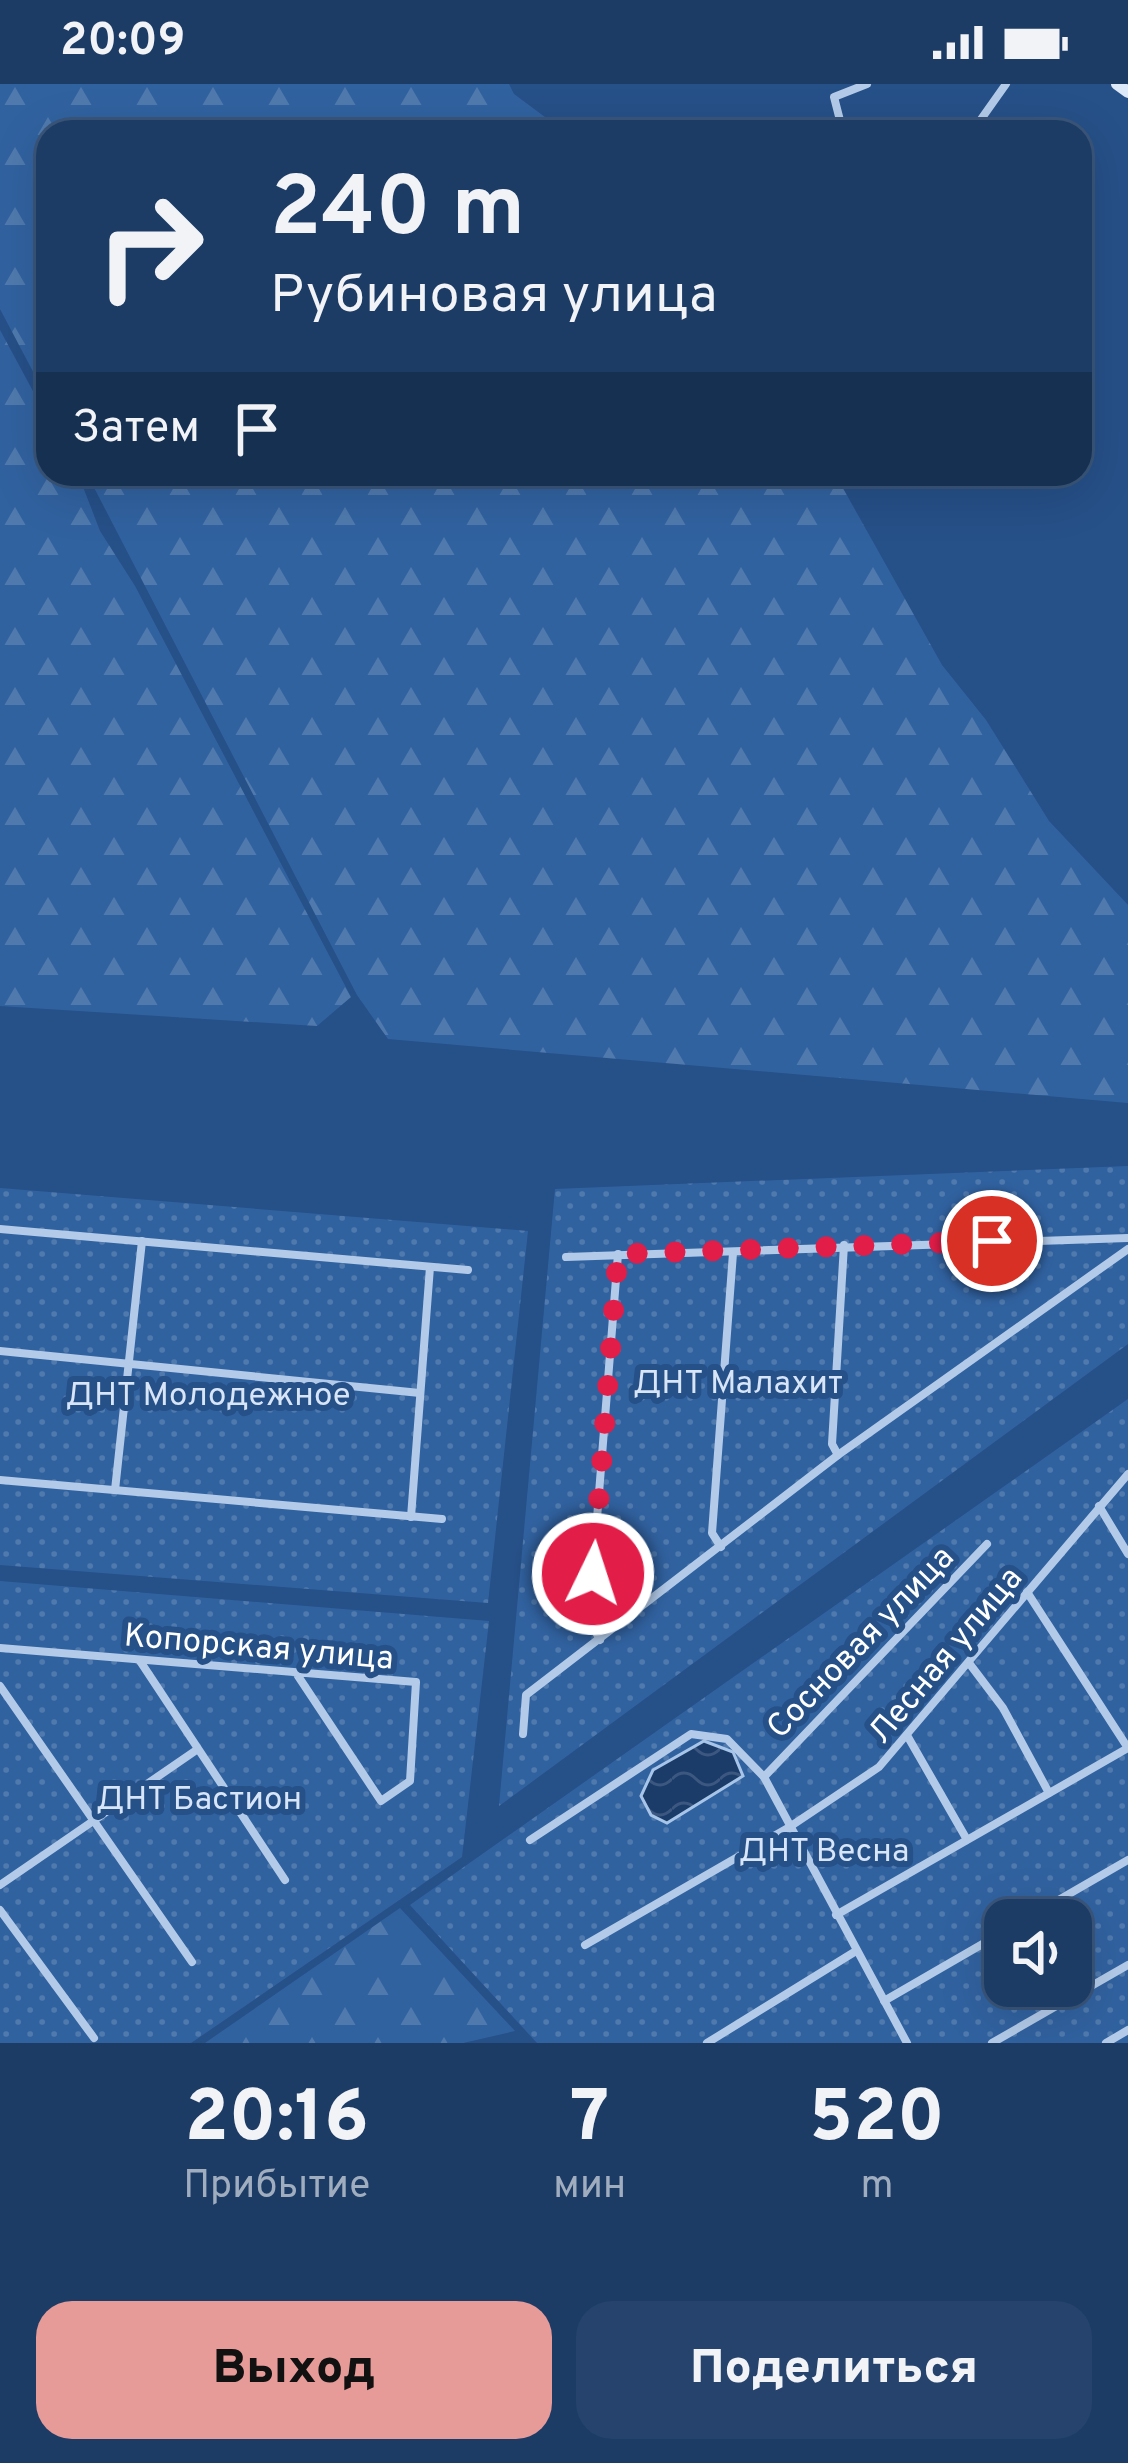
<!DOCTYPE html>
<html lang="ru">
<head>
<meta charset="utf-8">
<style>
  :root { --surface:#1c3c66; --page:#25436c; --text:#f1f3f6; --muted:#a0adbf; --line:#3a567a; --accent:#e69b98 }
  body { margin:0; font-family:Overpass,sans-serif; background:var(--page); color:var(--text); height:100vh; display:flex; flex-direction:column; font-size:45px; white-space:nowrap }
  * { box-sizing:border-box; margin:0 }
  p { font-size:39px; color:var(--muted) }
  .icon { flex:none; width:66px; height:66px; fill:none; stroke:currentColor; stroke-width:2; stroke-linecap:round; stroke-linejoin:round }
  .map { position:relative; height:1959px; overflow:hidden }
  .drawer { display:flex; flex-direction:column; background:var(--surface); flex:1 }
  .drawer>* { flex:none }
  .top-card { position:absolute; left:36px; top:36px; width:1056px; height:366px; border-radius:36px; box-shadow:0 12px 48px #0002,0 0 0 3px var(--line); background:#1c3c66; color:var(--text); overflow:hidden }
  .fabs { position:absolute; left:984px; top:1815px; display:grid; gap:24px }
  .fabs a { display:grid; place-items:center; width:108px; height:108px; border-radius:24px; background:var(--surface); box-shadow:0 12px 48px #0002,0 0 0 3px var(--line); font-size:60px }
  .pin { position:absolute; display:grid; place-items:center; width:102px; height:102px; color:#fff; margin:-51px; border:6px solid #fff; border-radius:50%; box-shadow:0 3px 12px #0007 }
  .me { position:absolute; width:132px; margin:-66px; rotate:4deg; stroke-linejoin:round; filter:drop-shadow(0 0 9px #0008) }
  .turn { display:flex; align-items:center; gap:42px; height:252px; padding:0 36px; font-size:54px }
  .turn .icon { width:156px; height:156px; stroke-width:2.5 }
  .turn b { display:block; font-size:84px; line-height:102px }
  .then { display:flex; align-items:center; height:114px; padding:0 36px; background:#0003; gap:24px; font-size:45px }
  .eta { display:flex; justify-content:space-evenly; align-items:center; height:204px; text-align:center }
  .eta b { font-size:72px; font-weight:800; line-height:84px }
  .primary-button { display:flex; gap:24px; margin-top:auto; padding:24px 36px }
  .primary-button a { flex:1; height:138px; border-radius:36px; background:var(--accent); color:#111; font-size:48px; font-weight:800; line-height:138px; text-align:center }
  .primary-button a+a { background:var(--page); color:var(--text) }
  .status { display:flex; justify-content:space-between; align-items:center; height:84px; padding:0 60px; background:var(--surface); direction:ltr }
  .status svg { height:33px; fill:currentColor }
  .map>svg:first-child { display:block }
  .forest { fill:url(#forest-firs) }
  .park { fill:url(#park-dots); fill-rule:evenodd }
  .water { fill:url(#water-waves); stroke:#a7c5e9; stroke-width:3 }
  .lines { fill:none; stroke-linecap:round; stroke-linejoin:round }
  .street { stroke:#b3cbe9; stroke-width:8 }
  .secondary { stroke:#dde8f8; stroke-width:12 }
  .route { stroke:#e11d48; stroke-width:21; stroke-dasharray:0 37.8 }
  .labels { text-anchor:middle; stroke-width:12; stroke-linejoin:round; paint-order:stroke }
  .park-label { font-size:33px; fill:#d7e5f7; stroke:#265088 }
  .street-label { font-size:33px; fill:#fff; stroke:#265088 }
</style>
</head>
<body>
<div class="status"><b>20:09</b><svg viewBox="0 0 49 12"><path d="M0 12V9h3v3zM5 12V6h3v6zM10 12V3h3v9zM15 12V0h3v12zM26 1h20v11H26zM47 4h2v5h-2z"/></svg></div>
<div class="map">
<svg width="1128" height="1959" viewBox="0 0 1128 1959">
  <defs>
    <pattern id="forest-firs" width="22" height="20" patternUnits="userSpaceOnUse" patternTransform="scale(3)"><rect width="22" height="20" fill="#3162a0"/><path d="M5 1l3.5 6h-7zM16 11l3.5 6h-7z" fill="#507aae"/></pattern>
    <pattern id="park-dots" width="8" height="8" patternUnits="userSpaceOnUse" patternTransform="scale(3)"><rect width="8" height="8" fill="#3162a0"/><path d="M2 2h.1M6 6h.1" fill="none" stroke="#507aae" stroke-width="1.8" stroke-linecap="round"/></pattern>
    <pattern id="water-waves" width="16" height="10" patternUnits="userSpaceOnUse" patternTransform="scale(3)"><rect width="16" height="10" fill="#1b3b69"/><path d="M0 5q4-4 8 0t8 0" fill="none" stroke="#3d5880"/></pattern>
  </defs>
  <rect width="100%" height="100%" fill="#265088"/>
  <g class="forest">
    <path d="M0,0h509l5,10 51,38h-517v268l-48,-91z"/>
    <path d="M0,246l48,89v55h30l22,57 35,55 216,411 -34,29 -317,-20z"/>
    <path d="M87,390h748l107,191 44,55 63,101 79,84v198l-740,-64 -31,-44z"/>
    <path d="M400,1824l115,123 -52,12h-258z"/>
  </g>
  <g class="park">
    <path d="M1128,1082v178l-629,462 56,-617z"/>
    <path d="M0,1104l528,43 -40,372 -488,-38z"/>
    <path d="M1128,1315v644h-591l-127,-138zM1005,1836h66v66h-66z"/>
    <path d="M0,1497l489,40 -27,236 -271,186h-191z"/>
  </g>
  <path class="water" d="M704,1657l29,11 10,24 -76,47 -16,-8 -10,-19 12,-26z"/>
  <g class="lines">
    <g class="street">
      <path d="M843,48l-9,-35 33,-13"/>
      <path d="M972,48l34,-48"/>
      <path d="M0,1145l468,41"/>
      <path d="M566,1173l562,-19"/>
      <path d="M0,1267l420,42"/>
      <path d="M838,1371l-6,-11 12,-199"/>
      <path d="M0,1396l442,39"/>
      <path d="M115,1406l27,-249"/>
      <path d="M1099,1422l29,48"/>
      <path d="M411,1433l19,-250"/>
      <path d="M721,1463l-9,-14 21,-280"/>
      <path d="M1027,1508l101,156"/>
      <path d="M600,1556l-11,-21 29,-365"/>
      <path d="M0,1564l416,34 -6,99 -29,20 -83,-125"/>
      <path d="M140,1577l145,219"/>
      <path d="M969,1579l34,45 46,85"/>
      <path d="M0,1602l192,276"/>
      <path d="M523,1650l3,-39 312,-240 290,-206"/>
      <path d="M908,1653l58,101"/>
      <path d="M764,1693l143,266"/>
      <path d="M530,1756l161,-106 36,5 37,38 223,-233"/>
      <path d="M0,1801l195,-134"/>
      <path d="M0,1826l94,128"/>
      <path d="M836,1831l292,-167"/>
      <path d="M1024,1836l104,-60"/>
      <path d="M585,1861l203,-117 91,-61 249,-293"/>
      <path d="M884,1917l121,-70"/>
      <path d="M707,1959l149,-92"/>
      <path d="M992,1959l136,-78"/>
      <path d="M1106,1959l22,-13"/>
    </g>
    <path class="secondary" d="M1117,0l11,8"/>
  </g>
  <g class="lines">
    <path class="route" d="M593,1490l25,-320 374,-13"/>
  </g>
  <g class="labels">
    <g class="park-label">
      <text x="738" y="1309">ДНТ Малахит</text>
      <text x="208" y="1321">ДНТ Молодежное</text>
      <text x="199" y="1725">ДНТ Бастион</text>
      <text x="824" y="1777">ДНТ Весна</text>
    </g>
    <g class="street-label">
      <text transform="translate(859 1557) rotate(-46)" y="12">Сосновая улица</text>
      <text transform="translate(259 1561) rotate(5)" y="12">Копорская улица</text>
      <text transform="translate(944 1570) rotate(-50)" y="12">Лесная улица</text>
    </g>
  </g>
</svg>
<div class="fabs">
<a><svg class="icon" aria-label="sound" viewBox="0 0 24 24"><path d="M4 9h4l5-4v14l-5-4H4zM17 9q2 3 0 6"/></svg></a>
</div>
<div class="pin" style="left:992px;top:1157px;background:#d93025"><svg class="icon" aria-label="arrive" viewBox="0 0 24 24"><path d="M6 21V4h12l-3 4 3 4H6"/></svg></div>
<svg class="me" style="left:593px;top:1490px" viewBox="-20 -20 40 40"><circle r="17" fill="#e11d48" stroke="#fff" stroke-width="3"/><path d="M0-11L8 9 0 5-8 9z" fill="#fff"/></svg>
<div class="top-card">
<div class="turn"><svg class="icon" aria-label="right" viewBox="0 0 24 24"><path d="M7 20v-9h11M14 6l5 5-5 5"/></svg><div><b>240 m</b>Рубиновая улица</div></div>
<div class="then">Затем<svg class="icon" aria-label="arrive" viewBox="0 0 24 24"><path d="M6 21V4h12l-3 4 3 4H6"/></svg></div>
</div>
</div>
<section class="drawer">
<div class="eta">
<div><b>20:16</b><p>Прибытие</p></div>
<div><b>7</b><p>мин</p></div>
<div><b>520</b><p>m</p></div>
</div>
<div class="primary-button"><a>Выход</a><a>Поделиться</a></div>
</section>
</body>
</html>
